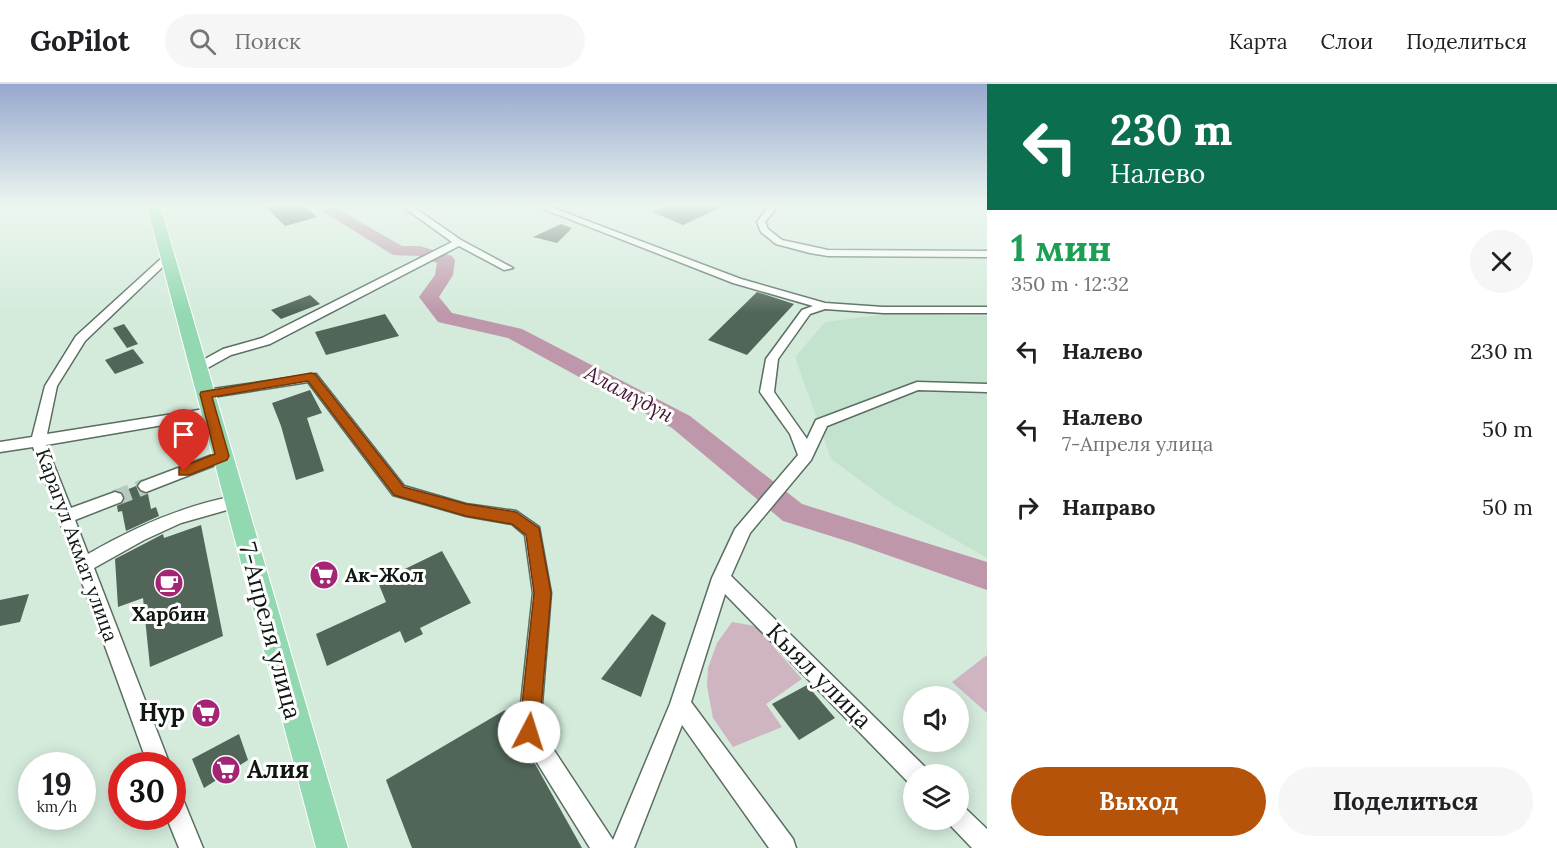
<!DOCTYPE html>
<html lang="ru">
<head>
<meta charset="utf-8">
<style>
  :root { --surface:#fff; --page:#f6f6f6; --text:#202124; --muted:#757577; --line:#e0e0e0; --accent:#b45309 }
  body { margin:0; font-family:Lora,serif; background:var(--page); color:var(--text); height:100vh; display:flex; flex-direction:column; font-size:22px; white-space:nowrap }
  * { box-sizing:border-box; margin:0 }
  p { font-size:20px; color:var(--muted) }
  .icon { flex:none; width:33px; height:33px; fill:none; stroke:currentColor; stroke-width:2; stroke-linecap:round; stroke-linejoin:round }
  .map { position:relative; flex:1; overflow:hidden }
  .details { display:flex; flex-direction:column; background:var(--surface); width:570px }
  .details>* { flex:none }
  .guide { background:#0b6e4f; color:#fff; overflow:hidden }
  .controls { position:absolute; left:903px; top:602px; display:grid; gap:12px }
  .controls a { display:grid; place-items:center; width:66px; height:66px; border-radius:50%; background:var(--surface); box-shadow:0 3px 15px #0003; font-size:30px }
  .speed { position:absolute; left:18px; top:668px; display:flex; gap:12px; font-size:30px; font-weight:700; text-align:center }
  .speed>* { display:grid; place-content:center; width:78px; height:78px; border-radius:50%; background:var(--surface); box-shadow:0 3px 15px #0003; line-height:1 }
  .speed small { font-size:15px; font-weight:400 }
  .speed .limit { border:9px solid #d22; background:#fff; color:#111 }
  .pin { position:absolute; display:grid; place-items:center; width:51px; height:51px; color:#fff; margin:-62px -26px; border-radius:50% 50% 50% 0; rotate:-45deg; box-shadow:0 0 6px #0007 }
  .pin .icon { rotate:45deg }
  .me { position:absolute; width:66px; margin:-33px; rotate:5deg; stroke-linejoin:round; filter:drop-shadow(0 0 4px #0008) }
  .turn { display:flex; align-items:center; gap:21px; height:126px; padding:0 24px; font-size:27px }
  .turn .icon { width:78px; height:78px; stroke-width:2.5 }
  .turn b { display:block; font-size:42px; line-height:51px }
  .round { display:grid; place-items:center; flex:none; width:63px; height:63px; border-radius:32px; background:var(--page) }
  .head { display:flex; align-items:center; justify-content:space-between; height:102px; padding:0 24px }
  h1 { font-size:36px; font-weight:700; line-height:45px; color:#1e9e55 }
  .action { display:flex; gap:12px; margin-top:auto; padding:12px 24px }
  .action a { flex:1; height:69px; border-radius:36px; background:var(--accent); color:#fff; font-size:24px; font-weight:700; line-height:69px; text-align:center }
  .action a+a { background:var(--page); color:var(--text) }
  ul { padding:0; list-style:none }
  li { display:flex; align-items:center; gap:18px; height:78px; padding:0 24px }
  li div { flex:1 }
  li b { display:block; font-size:22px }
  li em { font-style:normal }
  header { display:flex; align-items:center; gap:36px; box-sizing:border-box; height:84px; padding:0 30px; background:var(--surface); border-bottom:2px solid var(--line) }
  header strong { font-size:28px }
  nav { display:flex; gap:33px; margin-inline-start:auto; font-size:21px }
  .search { width:420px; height:54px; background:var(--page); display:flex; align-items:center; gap:15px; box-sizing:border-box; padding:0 21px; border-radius:33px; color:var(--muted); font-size:22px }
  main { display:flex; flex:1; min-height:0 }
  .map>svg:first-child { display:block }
  .built { fill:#c4e3ce }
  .green { fill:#ceb5c1 }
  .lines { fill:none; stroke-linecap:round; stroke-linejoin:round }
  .river { fill:#be97aa; fill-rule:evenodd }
  .building { fill:#516558 }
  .minor-tunnel { stroke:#b6cbbe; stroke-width:16; stroke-dasharray:16 8; stroke-linecap:butt }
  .minor-casing { stroke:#5a6e61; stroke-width:3 }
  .major-casing { stroke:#fff; stroke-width:2 }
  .minor { fill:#fff; fill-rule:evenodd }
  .major { fill:#92d9b2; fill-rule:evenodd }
  .route { fill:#b45309; stroke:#753606; stroke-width:1.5 }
  .labels { text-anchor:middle; stroke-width:6; stroke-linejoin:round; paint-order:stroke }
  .street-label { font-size:20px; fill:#0f1711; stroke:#fff }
  .poi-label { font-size:20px; font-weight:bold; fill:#0f1711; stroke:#fff; text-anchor:start }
  .water-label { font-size:21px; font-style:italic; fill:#461632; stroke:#fff }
  .near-street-label { font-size:24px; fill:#0f1711; stroke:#fff }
  .near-poi-label { font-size:24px; font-weight:bold; fill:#0f1711; stroke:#fff; text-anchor:end }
</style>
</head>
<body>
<header>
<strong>GoPilot</strong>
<div class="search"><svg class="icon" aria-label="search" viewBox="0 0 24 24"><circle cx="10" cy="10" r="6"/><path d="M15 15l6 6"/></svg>Поиск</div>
<nav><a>Карта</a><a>Слои</a><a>Поделиться</a></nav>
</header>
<main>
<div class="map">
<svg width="987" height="764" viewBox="0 0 987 764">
  <rect width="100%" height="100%" fill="#d4ebdc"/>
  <path class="built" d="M887,230l100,2v242l-96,-55 -60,-44 -36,-102 30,-35z"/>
  <g class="green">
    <path d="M732,538l23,4 47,53 -36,25 16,23 -49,20 -20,-29 -6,-32 1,-18 9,-25z"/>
    <path d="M987,571v58l-35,-31z"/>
  </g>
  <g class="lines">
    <path class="river" d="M314,122h18l70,40h18l32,10 3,4 -2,15 -14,22 13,16 70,16 168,87 112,88 185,58v28l-134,-47 -70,-22 -111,-93 -164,-90 -70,-16 -19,-25 16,-22 2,-12 -19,-7 -25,-1z"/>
  </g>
  <g class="building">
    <path d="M265,122h39l13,11 -32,9z"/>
    <path d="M667,122h57l-41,19 -31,-13z"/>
    <path d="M561,140l11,4 -15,15 -24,-6z"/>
    <path d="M757,208l37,12 -47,51 -39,-15z"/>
    <path d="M310,211l10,9 -39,15 -10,-9z"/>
    <path d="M385,230l14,22 -73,19 -11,-23z"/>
    <path d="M124,240l14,20 -11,4 -14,-20z"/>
    <path d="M133,265l11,14 -29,11 -10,-14z"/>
    <path d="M310,306l12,23 -15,5 17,53 -28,9 -15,-54 -9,-23z"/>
    <path d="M136,402l4,6 8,2 3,15 5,-2 3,9 -33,15 -4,-20 -4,1 -1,-6 8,-7 -4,-7z"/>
    <path d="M201,441l22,111 -73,31 -7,-69 -25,9 -3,-48 48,-25 1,4z"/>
    <path d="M442,467l29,52 -51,25 3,6 -18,9 -5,-12 -73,35 -11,-32 70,-32 -8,-20z"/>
    <path d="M29,510l-9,28 -20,4v-26z"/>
    <path d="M652,530l14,9 -25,74 -40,-18z"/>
    <path d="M807,601l28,33 -36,22 -27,-36z"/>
    <path d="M505,626l77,138h-170l-26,-68z"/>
    <path d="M239,650l9,26 -44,28 -12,-29z"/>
  </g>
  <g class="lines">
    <path class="minor-tunnel" d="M115,414l31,-12"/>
    <g class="minor-casing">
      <g id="minor">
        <path d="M402,122h10l49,34 52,28 -9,2 -45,-24 -189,98 -39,11 -29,16h-8v-6l29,-16 39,-11 190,-96z"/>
        <path d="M536,122h12l193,73 84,24 58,4h104v6h-104l-58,-4 -15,5 -32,45 -4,33 33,47 9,-19 101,-38 70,2v8l-69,-2 -91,36 -16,34 -61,73 -19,43 193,190 3,8h-13v10l-6,-2 -183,-188 -34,108 102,137 3,9h-27l-87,-123 -48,123h-44l-72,-116 15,-139 -8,-58 -13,-11 -46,-8 -73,-21 -85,-113 -102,16 -7,-4 7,-4 110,-16 88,112 62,18 50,7 23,16 12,66 -11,136 73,111 57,-136 42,-126 23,-49 63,-74 -8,-21 -30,-42 6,-33 36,-49 11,-4 -80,-23z"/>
        <path d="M769,122h9l-13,16 3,7 14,11 46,10 159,1v6l-159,-1 -18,-3 -34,-9 -15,-12 -4,-10z"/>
        <path d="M165,171l8,2 -88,84 -28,45 -10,48 164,-26 5,2 2,3 -2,3 -170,29 25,63 44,-16 6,2 2,4 -2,4 -46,18 13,34c47,-27 94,-48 147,-58l6,2 2,4 -2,4 -60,17 -37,17 -50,28 76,197h-22l-115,-318 -33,5v-10l32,-5 13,-51 31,-50z"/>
        <path d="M223,367l5,1 2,4 -2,4 -82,32 -5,-2 -3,-4 3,-4z"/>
        <path d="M172,704l8,4 23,56h-24l-13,-32h6z"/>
        <path d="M958,721l8,4 21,20v19h-15l-22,-23 -3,-6h11z"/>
      </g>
    </g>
    <g class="major-casing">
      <path id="major" d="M147,122h11l5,10 185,632h-32z"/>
    </g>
    <use href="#minor" class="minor"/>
    <use href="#major" class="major"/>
  </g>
  <linearGradient id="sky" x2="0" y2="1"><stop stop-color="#97a8cf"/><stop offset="0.53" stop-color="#ecf6ef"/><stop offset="1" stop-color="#ecf6ef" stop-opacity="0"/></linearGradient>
  <rect width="987" height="229" fill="url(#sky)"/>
  <path class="route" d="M311,289l4,1 89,113 62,17 50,8 23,16 12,65 -12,139 -3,7 -7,3 -7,-3 -3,-7 15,-139 -8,-58 -14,-11 -46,-8 -72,-21 -86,-114 -96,16 17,59 -2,4 -38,15h-10v-7l36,-14 -15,-60 1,-2z"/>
  <defs>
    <g id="supermarket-disc" transform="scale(1.5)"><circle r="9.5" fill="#a52575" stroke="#fff"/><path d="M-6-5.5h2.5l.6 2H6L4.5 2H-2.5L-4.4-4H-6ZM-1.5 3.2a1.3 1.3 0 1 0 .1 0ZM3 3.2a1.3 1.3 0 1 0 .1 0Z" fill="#fff"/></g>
    <g id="cafe-disc" transform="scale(1.5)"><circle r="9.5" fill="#a52575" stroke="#fff"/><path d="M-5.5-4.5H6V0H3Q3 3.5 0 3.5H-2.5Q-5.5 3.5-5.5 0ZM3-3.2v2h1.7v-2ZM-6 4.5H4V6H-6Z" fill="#fff"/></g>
  </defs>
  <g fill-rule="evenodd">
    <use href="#supermarket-disc" x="324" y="491"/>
    <use href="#cafe-disc" x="169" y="499"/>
    <use href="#supermarket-disc" x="206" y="629"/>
    <use href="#supermarket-disc" x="226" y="686"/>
  </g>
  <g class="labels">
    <g class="street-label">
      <text transform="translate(77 461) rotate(70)" y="7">Карагул Акмат улица</text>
    </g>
    <g class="poi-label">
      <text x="345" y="498">Ак-Жол</text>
      <text x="169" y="537" text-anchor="middle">Харбин</text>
    </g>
    <g class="water-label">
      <text transform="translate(629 310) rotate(28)" y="7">Аламүдүн</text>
    </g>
    <g class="near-street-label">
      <text transform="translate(270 547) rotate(75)" y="8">7-Апреля улица</text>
      <text transform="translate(819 592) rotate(45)" y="8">Кыял улица</text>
    </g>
    <g class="near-poi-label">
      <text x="185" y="637">Нур</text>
      <text x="247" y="694" text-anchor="start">Алия</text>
    </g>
  </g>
</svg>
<div class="controls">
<a><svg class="icon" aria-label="sound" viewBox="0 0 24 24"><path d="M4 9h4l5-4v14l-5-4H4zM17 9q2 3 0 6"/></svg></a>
<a><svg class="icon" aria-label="layers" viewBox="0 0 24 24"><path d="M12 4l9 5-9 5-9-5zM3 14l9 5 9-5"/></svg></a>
</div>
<div class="speed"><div>19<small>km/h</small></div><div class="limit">30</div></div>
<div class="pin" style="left:184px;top:387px;background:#d93025"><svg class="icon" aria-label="arrive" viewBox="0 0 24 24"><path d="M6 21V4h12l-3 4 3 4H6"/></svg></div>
<svg class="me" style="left:529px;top:648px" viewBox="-20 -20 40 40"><circle r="19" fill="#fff"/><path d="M0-13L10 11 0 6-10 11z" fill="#b45309"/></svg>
</div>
<section class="details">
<div class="guide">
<div class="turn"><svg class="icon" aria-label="left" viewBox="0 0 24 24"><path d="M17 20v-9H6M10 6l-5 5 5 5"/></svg><div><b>230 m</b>Налево</div></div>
</div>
<div class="head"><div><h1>1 мин</h1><p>350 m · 12:32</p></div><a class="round"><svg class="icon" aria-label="close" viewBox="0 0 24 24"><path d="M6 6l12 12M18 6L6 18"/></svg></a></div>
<ul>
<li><svg class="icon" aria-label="left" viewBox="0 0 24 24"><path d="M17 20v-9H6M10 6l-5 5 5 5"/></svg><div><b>Налево</b></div><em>230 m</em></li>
<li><svg class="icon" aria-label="left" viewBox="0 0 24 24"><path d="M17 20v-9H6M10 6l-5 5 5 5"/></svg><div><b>Налево</b><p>7-Апреля улица</p></div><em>50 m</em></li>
<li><svg class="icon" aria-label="right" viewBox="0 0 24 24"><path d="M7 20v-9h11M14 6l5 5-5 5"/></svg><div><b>Направо</b></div><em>50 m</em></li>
</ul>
<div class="action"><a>Выход</a><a>Поделиться</a></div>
</section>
</main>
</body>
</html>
